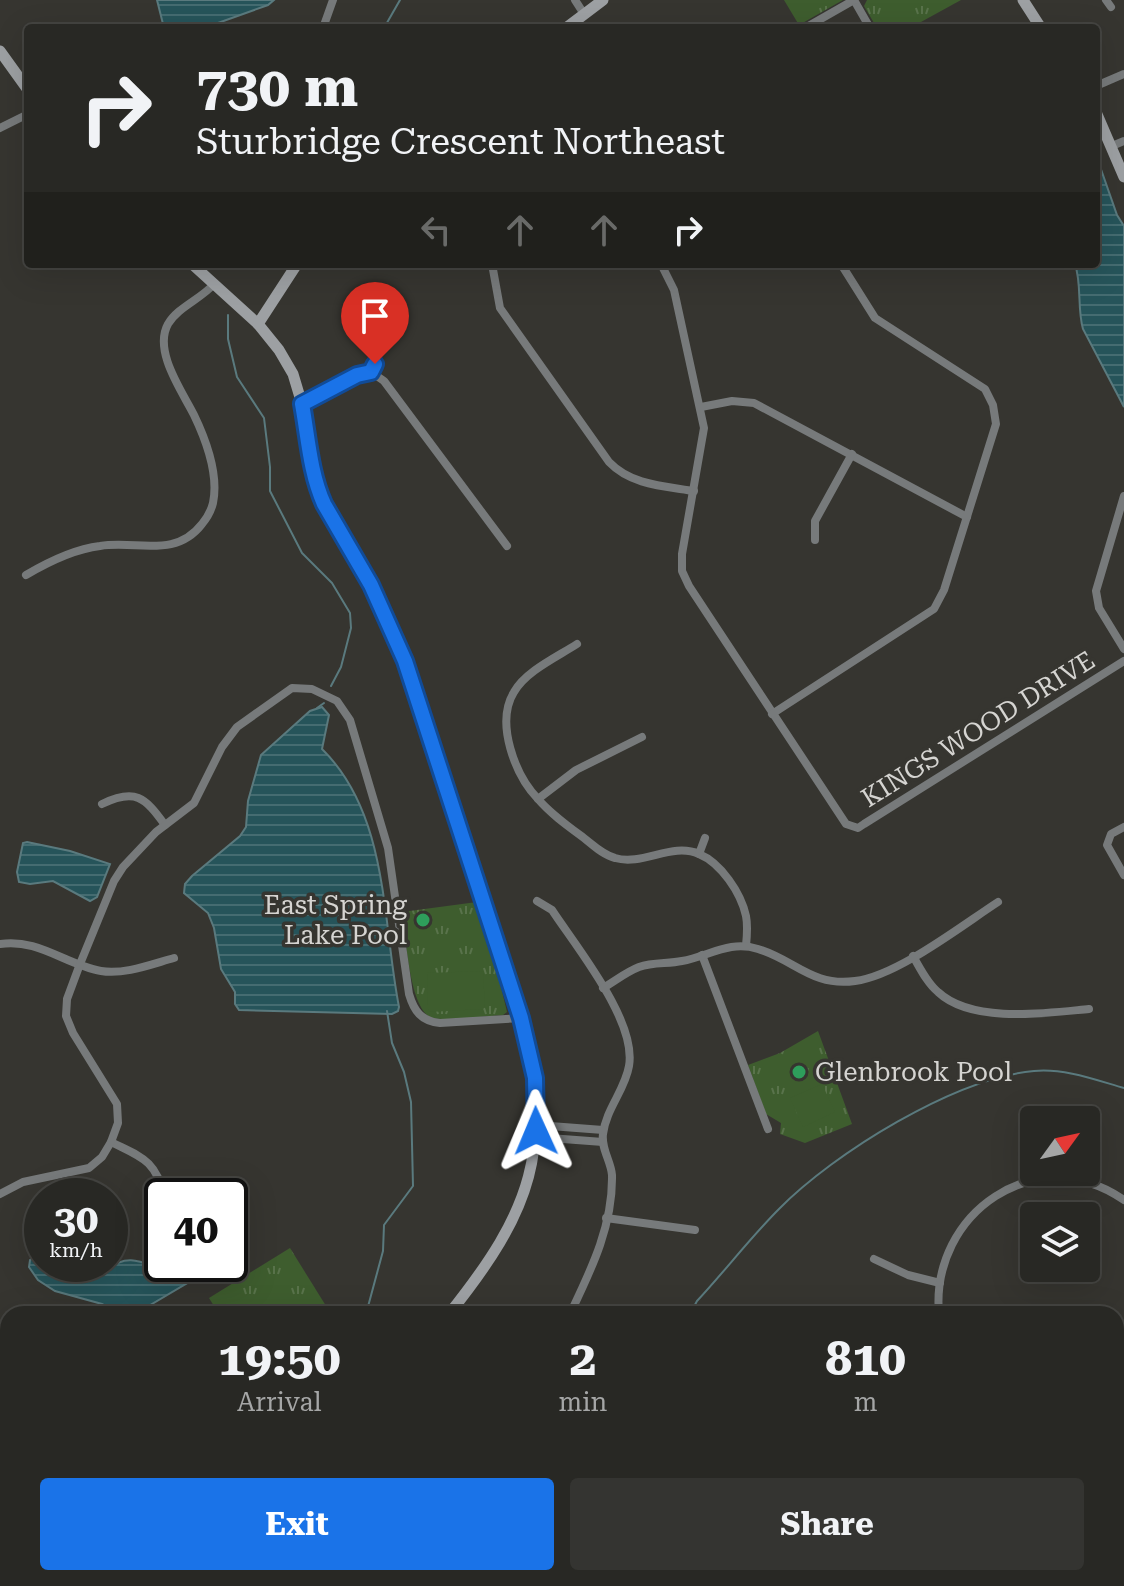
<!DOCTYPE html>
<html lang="en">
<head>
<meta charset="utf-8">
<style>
  :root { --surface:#282824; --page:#343431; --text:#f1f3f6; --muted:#a5a6a6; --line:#444441; --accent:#1a73e8 }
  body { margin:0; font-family:"Roboto Serif",serif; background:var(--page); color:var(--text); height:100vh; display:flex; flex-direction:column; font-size:30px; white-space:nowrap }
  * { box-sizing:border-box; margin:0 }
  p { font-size:26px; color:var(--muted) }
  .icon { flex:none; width:44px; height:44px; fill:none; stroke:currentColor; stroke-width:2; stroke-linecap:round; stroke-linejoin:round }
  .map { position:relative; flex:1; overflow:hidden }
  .side { position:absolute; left:0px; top:1306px; width:1124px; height:280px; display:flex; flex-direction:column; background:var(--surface); border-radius:24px 24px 0 0; box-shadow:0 8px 32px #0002,0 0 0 2px var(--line) }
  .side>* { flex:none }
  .top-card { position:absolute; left:24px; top:24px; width:1076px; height:244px; border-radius:8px; box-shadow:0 8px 32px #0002,0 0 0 2px var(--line); background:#282824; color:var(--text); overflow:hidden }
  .needle { width:52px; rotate:57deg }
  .fabs { position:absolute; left:1020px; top:1106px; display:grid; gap:16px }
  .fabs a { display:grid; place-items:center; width:80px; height:80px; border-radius:8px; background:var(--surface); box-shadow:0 8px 32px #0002,0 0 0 2px var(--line); font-size:40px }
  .speed { position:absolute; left:24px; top:1178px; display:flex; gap:16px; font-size:40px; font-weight:700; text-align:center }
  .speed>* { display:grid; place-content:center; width:104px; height:104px; border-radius:50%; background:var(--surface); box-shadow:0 8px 32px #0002,0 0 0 2px var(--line); line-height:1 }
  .speed small { font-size:20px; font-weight:400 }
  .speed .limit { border:4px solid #111; border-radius:12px; background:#fff; color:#111 }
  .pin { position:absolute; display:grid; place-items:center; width:68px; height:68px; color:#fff; margin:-82px -34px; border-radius:50% 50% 50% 0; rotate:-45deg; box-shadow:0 0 8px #0007 }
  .pin .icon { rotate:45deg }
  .me { position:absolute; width:88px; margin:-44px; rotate:359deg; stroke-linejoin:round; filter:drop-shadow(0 0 6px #0008) }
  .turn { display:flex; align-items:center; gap:28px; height:168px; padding:0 40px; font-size:36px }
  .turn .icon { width:104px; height:104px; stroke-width:2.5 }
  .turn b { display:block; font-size:56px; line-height:68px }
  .lanes { display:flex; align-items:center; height:76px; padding:0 40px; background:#0003; justify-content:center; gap:40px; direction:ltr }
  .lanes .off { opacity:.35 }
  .eta { display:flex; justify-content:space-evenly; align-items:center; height:136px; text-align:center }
  .eta b { font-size:48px; font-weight:700; line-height:56px }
  .button { display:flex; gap:16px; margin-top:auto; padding:16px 40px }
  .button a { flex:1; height:92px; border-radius:8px; background:var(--accent); color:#fff; font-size:32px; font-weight:700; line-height:92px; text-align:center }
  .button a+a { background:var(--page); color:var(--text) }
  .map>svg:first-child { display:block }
  .grass { fill:url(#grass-tufts) }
  .pitch { fill:#3e5d2e }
  .water { fill:url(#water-rules); stroke:#5a7a7e; stroke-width:2 }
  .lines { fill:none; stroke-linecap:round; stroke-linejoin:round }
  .stream { stroke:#5a7a7e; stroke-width:2 }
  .street { stroke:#777a7b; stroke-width:8 }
  .secondary { stroke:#9da0a3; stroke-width:11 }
  .route-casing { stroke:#114b97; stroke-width:20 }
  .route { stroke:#1a73e8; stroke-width:14 }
  .leisure-dot { fill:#2e9e5b; stroke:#363530; stroke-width:3 }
  .labels { text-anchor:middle; stroke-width:7; stroke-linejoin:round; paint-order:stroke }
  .street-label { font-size:26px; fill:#d5d4d1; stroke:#363530 }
  .poi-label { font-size:26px; fill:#d5d4d1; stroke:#363530; text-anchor:end }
</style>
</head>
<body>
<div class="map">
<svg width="1124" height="1586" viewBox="0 0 1124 1586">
  <defs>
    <pattern id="grass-tufts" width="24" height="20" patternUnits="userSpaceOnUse" patternTransform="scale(2)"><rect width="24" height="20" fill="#3e5d2e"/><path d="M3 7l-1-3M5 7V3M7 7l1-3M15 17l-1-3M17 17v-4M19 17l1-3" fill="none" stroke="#59734b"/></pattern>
    <pattern id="water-rules" width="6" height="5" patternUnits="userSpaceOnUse" patternTransform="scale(2)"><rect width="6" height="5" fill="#26545a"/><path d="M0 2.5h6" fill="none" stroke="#456c71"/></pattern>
  </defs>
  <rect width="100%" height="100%" fill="#363530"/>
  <g class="grass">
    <path d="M784,0h59l-44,25z"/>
    <path d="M867,0h94l-51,28h-33l-13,-22z"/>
    <path d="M477,902l15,47 15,63 -4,3c-17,1 -55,6 -70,3 -24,-6 -27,-84 -31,-106z"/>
    <path d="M818,1031l34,93 -47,19 -25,-9 1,-11 -15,-9 -18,-49 32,-12z"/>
    <path d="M290,1248l41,66h-112l-10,-16z"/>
  </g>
  <g class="pitch">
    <path d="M483,971l2,36 -2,2 -53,3 -2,-3 -1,-36z"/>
    <path d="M822,1084l13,28 -32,15 -13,-29z"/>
  </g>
  <g class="water">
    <path d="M157,0h117l-6,5 -64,23h-40z"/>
    <path d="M1096,155l21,60 7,11v181l-41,-78c-6,-21 -1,-44 -8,-65h21z"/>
    <path d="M322,707l7,8 -7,34c67,66 60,172 77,258l-1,4 -6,3 -153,-4 -4,-6v-12l-14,-23 -7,-41 -6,-15 -24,-20 1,-9 7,-8 48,-40 6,-9 2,-26 13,-46 49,-44z"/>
    <path d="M27,842l43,9 40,13 -13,33 -7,4 -37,-20 -23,3 -11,-2 -2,-10 6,-29z"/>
    <path d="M42,1252v12h47l20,5c21,-19 39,-2 63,3 7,2 14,2 20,3l2,4 -59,35h-15l-18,-10 -47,-13 -17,-11 -9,-13 1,-7z"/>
  </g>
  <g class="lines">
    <g class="stream">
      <path d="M384,28l16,-28"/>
      <path d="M228,315v24l9,38 27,41 6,49v24l32,62 30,30 18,30 1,15 -10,39 -10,19"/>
      <path d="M317,708l7,-5"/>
      <path d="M366,1314l17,-63 1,-26 29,-39 -2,-84 -7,-30 -12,-29 -5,-32"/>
      <path d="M690,1314l7,-13c28,-30 53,-63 82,-92 55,-56 176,-131 255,-138 30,-3 62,9 90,17"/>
      <path d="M657,1578l14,8"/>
      <path d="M19,1586l2,-8"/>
    </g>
    <g class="street">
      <path d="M575,0l9,14"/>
      <path d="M854,0l16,28"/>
      <path d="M1106,0l5,7"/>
      <path d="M323,28l10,-28"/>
      <path d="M805,28l49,-28"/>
      <path d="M1096,86l28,-12"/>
      <path d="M0,128l28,-14"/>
      <path d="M1112,146l12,-5"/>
      <path d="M492,264l8,44 109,154c22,23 54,24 85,29"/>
      <path d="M661,264l13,26 30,138 -22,126v17l7,15 157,238 12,4 6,-4 260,-163"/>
      <path d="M302,404l55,-29 14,-3 13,9 123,165"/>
      <path d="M701,407l31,-6 22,2 213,114"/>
      <path d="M1124,496l-28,95 3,17 25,41"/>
      <path d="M815,540v-19l37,-67"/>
      <path d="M26,575c22,-13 49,-26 74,-29 37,-6 75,13 102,-22 5,-6 9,-13 11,-21 6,-29 -7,-63 -19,-88 -12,-24 -41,-64 -26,-91 10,-17 33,-25 46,-40"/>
      <path d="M577,644c-20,13 -51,27 -63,48 -19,31 1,83 24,107 12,14 27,25 42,36 11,8 22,20 35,23 28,8 57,-16 84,-4 22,9 42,39 47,62 2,10 1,20 0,30"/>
      <path d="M772,714l162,-105 10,-19 52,-166 -3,-19 -8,-16 -110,-71 -34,-54"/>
      <path d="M538,799l38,-29 66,-33"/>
      <path d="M102,804c33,-16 43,-7 63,21"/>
      <path d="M1124,827l-13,7 -4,11 17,30"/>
      <path d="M699,854l6,-16"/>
      <path d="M537,901l15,9c25,38 85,111 77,156 -4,24 -23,43 -26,68 -2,15 8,27 9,41 1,51 -21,95 -42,139"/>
      <path d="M0,944c38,-6 66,21 101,27 23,4 51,-7 73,-13"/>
      <path d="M702,955l66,174"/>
      <path d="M913,956c7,12 14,27 25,36 34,32 109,21 151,17"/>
      <path d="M603,988c12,-7 23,-16 36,-21 14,-5 29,-3 43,-6 27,-5 48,-21 76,-12 37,11 54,38 97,32 42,-5 106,-55 143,-79"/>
      <path d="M537,1125l66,5"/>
      <path d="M536,1137l67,5"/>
      <path d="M111,1142c32,16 43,17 54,54"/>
      <path d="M0,1194l23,-12 66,-14 13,-11 9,-15 7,-19 -1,-19 -44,-71 -7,-17 1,-17 13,-35 34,-83 9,-14 33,-35 38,-29 28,-56 15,-20 55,-39 20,1 25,12 13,19 38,128 21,146c5,17 12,27 31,29l81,-5"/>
      <path d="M606,1218l89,12"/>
      <path d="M230,1221l15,-8"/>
      <path d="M874,1259l34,16 32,8"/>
      <path d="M939,1314c-9,-101 98,-175 185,-114"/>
      <path d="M0,1357l8,-1"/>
      <path d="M0,1458l8,-6"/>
      <path d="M1116,1555l8,-12"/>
      <path d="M297,1586l36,-8"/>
      <path d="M890,1586l11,-8"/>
      <path d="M1105,1586l2,-8"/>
    </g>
    <g class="secondary">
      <path d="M1023,0l18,28"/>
      <path d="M566,28l37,-28"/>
      <path d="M0,51l28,39"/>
      <path d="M1096,112l28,65"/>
      <path d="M192,264l66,60 21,26 14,24 9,30 16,87 53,94 34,76 116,357c33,132 11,192 -72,296"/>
      <path d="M258,324l39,-60"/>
      <path d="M351,1578l2,8"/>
    </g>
  </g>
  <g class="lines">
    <g class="route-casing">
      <path id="route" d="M375,364l-4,8 -14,3 -55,29c6,33 8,69 22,100l47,81 34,76 116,357 14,60 1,53"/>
    </g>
    <use href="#route" class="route"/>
  </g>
  <g class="leisure-dot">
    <circle cx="423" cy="920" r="8"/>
    <circle cx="799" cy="1072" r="8"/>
  </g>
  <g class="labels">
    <g class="street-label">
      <text transform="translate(978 729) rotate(-32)" y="9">KINGS WOOD DRIVE</text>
    </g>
    <g class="poi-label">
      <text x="407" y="914">East Spring<tspan x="407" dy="30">Lake Pool</tspan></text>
      <text x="815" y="1081" text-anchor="start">Glenbrook Pool</text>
    </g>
  </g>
</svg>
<div class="fabs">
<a><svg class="needle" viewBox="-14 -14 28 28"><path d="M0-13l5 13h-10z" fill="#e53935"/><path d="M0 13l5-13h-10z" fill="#a5a6a6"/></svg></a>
<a><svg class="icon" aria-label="layers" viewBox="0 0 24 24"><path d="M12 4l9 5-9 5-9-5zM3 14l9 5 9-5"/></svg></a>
</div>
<div class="speed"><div>30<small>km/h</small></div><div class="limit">40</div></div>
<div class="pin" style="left:375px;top:364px;background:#d93025"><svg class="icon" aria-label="arrive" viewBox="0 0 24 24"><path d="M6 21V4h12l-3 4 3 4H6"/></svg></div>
<svg class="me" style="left:536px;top:1131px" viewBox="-20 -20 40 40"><path d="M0-17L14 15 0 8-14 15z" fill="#1a73e8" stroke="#fff" stroke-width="4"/></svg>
<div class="top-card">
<div class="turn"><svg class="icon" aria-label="right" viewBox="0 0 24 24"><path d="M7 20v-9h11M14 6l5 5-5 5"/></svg><div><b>730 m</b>Sturbridge Crescent Northeast</div></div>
<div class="lanes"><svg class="icon off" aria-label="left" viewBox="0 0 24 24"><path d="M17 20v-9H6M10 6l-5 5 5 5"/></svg><svg class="icon off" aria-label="ahead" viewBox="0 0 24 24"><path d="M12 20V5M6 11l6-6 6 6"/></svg><svg class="icon off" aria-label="ahead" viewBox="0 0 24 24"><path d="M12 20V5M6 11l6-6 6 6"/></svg><svg class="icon" aria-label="right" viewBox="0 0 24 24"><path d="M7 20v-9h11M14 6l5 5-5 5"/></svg></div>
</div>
<section class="side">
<div class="eta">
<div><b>19:50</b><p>Arrival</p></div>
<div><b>2</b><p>min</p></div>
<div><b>810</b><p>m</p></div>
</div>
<div class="button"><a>Exit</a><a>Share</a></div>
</section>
</div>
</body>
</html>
